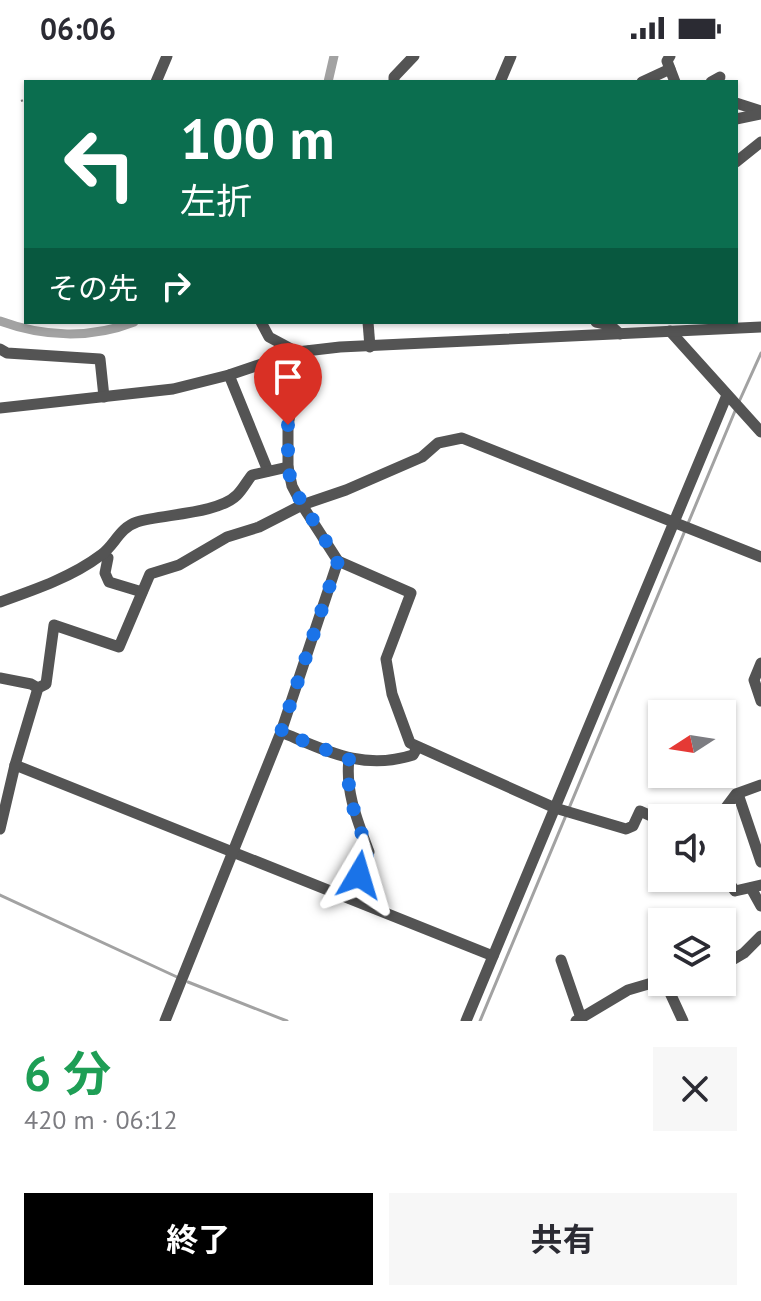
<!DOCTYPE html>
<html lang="ja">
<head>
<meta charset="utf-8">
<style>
  :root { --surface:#fff; --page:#f7f7f7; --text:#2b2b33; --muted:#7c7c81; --accent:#000 }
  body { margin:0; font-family:"PT Sans","Noto Sans JP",sans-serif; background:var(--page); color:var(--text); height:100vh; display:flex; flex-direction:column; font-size:30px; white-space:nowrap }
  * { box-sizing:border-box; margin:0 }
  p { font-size:26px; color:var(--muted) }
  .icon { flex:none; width:44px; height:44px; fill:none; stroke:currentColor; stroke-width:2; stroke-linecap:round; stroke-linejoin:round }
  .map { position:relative; height:965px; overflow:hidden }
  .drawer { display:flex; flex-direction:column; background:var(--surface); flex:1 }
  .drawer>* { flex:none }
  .top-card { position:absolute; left:24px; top:24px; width:714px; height:244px; border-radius:0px; box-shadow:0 2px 6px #0004; background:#0b6e4f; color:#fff; overflow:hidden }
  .needle { width:52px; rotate:258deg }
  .fabs { position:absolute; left:648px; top:644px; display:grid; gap:16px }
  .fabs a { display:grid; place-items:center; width:88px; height:88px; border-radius:0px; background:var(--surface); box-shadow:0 2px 6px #0004; font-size:40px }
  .pin { position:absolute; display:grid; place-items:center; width:68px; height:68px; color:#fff; margin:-82px -34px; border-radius:50% 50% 50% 0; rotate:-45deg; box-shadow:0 0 8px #0007 }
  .pin .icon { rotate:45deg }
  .me { position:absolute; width:88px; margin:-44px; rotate:7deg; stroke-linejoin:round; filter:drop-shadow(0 0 6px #0008) }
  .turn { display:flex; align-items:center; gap:28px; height:168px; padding:0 24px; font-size:36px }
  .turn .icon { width:104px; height:104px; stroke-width:2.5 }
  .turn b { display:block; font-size:56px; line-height:68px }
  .then { display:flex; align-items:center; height:76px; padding:0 24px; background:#0003; gap:16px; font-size:30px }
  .round { display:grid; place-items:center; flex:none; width:84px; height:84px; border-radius:0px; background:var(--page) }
  .overview { display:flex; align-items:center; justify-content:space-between; height:136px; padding:0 24px }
  h1 { font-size:48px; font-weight:700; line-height:60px; color:#1e9e55 }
  .cta { display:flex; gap:16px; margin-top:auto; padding:16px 24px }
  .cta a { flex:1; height:92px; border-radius:0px; background:var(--accent); color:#fff; font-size:32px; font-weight:700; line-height:92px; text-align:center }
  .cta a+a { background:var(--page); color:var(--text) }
  .status { display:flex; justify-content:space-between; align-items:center; height:56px; padding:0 40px; background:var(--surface); direction:ltr }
  .status svg { height:22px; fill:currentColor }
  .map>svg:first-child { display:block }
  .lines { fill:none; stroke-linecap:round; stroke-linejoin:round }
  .stream { stroke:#a2a2a2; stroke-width:3 }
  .canal { stroke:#a2a2a2; stroke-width:9 }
  .path { stroke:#767676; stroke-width:2; stroke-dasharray:2 4; stroke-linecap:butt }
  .minor { stroke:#545454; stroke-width:11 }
  .route { stroke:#1a73e8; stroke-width:14; stroke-dasharray:0 25.2 }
</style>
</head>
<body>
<div class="status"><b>06:06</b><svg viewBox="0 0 49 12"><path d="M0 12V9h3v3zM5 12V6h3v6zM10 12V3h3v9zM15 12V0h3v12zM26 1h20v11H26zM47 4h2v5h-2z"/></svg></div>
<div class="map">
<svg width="761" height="965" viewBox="0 0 761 965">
  <rect width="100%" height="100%" fill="#fff"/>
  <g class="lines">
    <g class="stream">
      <path d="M738,348l23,-51"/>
      <path d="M0,839l177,82"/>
      <path d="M188,926l99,39"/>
      <path d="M480,965l255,-610"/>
    </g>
    <g class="canal">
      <path d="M328,26l6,-26"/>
      <path d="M0,265c43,16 91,18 134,1"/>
    </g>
    <g class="path">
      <path d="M62,26h9"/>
      <path d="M21,45l5,-2"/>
    </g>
    <g class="minor">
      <path d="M670,0l-3,5 8,21"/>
      <path d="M156,26l11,-26"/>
      <path d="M394,26v-5l20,-21"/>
      <path d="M500,26l11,-26"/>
      <path d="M642,26l28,-13"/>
      <path d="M711,26l9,-5"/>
      <path d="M736,47l25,8"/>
      <path d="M736,63l25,-5"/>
      <path d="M736,106l25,-20"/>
      <path d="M261,266l8,15 28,15"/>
      <path d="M368,266l2,25"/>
      <path d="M596,266l14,3 10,9"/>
      <path d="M670,275l91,101"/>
      <path d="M0,293l7,4 93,6 4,38"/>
      <path d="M309,295l-11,25 -10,49v42l4,19 10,19 36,56 73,32 -25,66 6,35 18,49 145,65 71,21 7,-3 7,-15 22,10"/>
      <path d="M229,319l39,96"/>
      <path d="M0,352l173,-19 56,-14 68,-23 43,-5 421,-20"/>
      <path d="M102,499l6,3 -3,15 4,9 33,10"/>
      <path d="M0,546c34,-12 72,-25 101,-47 14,-10 18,-27 36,-33 26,-8 81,-8 100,-27 6,-6 10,-14 15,-20l36,-8"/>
      <path d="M761,607l-7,17 7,21"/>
      <path d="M0,622l31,6 7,4"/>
      <path d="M281,676c46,19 82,39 132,23l4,-7"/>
      <path d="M15,709l478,191"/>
      <path d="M738,738l23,68"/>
      <path d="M718,762l18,-24 25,-9"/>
      <path d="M0,773l15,-64 23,-77 8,-4 8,-59 65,22 31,-73 29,-9 48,-28 32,-10 43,-22 44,-15 76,-33 16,-14 24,-5 299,119"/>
      <path d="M722,817l13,18 26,-6"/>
      <path d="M751,832l10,18"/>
      <path d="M349,842l20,-46c-11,-30 -24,-60 -20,-93"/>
      <path d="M561,904l20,58"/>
      <path d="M722,910l22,-13 17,-17"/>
      <path d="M665,926l18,39"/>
      <path d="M165,965l116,-289 57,-171"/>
      <path d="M466,965l261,-626"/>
      <path d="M576,965l52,-31 34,-10"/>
    </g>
  </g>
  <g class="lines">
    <path class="route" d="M288,369v42l4,19 46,75 -57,171 68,27c-4,33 8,64 20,93l-10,23"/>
  </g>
</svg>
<div class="fabs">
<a><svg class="needle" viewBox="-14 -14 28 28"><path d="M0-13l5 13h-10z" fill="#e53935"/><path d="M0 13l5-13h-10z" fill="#7c7c81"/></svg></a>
<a><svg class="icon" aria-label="sound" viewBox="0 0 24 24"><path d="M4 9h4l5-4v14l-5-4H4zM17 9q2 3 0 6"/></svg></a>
<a><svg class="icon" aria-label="layers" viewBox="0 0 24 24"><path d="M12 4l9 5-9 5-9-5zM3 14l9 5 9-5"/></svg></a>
</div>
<div class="pin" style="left:288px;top:369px;background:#d93025"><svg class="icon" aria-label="arrive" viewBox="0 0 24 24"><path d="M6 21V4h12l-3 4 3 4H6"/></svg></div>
<svg class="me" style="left:359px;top:819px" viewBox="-20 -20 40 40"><path d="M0-17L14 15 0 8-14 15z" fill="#1a73e8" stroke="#fff" stroke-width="4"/></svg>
<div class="top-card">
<div class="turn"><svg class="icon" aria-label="left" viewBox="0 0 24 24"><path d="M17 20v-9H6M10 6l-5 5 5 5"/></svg><div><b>100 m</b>左折</div></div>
<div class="then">その先<svg class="icon" aria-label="right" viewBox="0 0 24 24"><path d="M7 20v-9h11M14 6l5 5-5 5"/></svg></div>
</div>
</div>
<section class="drawer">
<div class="overview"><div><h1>6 分</h1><p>420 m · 06:12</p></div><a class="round"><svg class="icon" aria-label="close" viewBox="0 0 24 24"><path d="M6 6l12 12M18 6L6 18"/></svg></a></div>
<div class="cta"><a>終了</a><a>共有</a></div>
</section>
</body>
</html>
